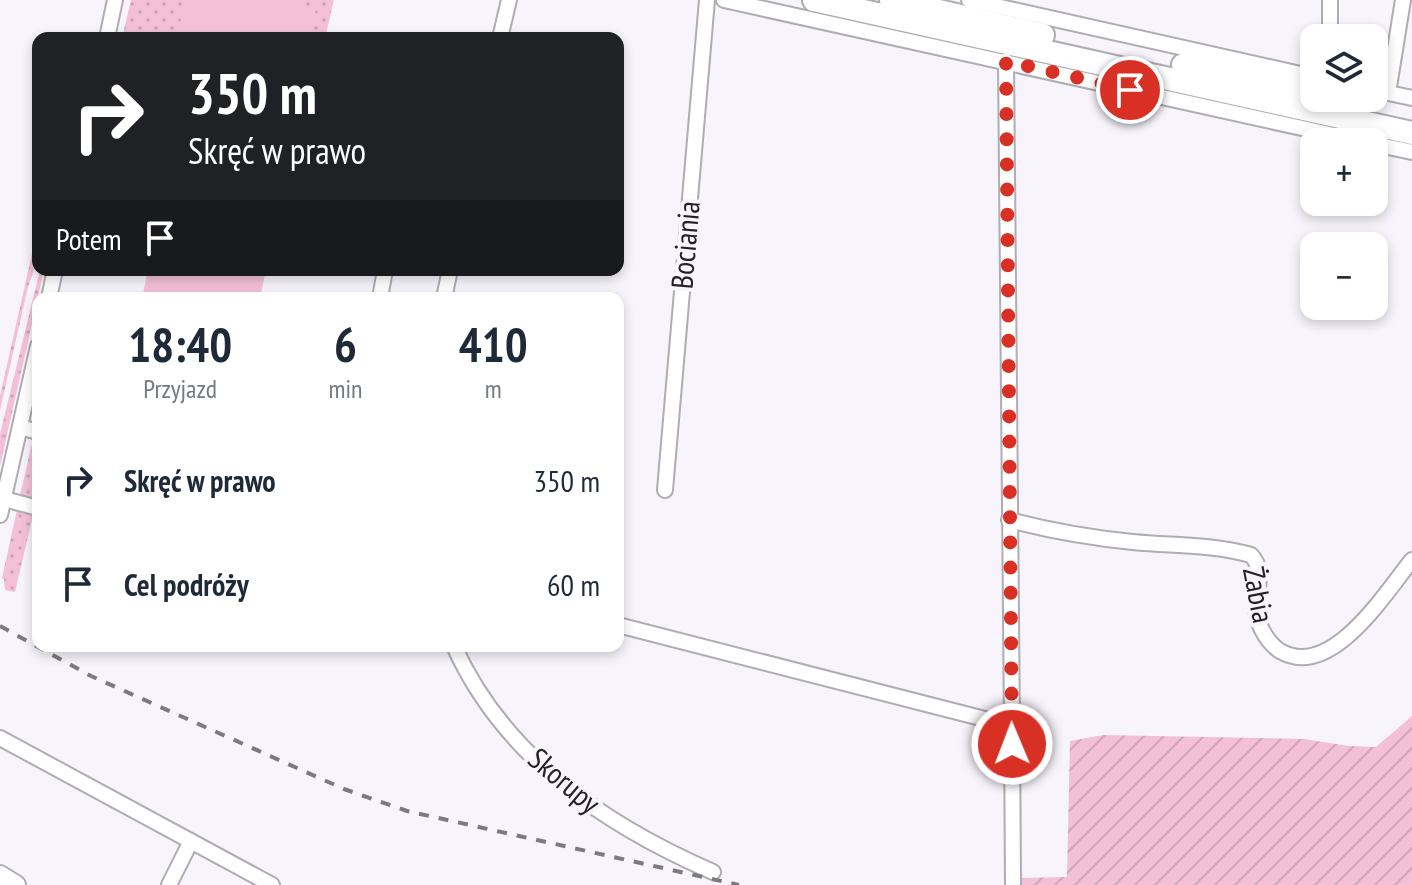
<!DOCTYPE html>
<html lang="pl">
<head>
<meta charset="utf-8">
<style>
  :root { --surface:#fff; --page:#f6f6f7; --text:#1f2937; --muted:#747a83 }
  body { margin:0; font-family:"PT Sans Narrow",sans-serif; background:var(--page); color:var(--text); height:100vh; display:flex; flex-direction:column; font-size:30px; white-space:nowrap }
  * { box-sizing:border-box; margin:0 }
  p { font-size:26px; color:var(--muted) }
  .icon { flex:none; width:44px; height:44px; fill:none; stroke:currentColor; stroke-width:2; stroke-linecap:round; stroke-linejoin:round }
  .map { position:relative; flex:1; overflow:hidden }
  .sheet { position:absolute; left:32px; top:292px; width:592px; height:360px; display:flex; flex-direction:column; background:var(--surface); border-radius:16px; box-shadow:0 4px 12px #0003 }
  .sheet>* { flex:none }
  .guide { position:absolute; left:32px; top:32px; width:592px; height:244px; border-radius:16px; box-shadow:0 4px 12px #0003; background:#202124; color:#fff; overflow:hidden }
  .fabs { position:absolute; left:1300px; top:24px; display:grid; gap:16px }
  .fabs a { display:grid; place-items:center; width:88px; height:88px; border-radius:16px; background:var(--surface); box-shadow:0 4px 12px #0003; font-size:40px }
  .pin { position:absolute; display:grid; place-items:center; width:68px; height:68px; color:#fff; margin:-34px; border:4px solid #fff; border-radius:50%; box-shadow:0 2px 8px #0007 }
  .me { position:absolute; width:88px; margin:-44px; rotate:359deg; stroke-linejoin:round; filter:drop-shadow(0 0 6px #0008) }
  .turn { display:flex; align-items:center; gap:28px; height:168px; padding:0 24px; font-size:36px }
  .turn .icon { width:104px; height:104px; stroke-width:2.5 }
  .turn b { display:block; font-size:56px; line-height:68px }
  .then { display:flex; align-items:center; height:76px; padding:0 24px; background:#0003; gap:16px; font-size:30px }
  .eta { display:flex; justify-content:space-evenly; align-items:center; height:136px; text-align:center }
  .eta b { font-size:48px; font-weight:700; line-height:56px }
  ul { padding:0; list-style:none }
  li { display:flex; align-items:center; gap:24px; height:104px; padding:0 24px }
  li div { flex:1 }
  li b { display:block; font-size:30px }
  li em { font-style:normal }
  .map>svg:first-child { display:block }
  .grass { fill:url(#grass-dots) }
  .garden { fill:url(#garden-furrows) }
  .pitch { fill:#f4c0d8 }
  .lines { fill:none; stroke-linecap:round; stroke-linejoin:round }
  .minor-casing { stroke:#afacb3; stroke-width:18 }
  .major-casing { stroke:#afacb3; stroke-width:22 }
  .highway-casing { stroke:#afacb3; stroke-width:26 }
  .minor { stroke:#fff; stroke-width:14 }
  .major { stroke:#fff; stroke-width:18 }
  .highway { stroke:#fff; stroke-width:22 }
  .rail { stroke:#7c7a7f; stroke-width:4; stroke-dasharray:10 10; stroke-linecap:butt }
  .route { stroke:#d93025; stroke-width:14; stroke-dasharray:0 25.2 }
  .labels { text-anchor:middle; stroke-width:8; stroke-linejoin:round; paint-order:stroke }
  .street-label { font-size:30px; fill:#222124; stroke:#f7f4fc }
</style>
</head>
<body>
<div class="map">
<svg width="1412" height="885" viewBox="0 0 1412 885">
  <defs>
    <pattern id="grass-dots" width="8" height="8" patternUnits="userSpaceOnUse" patternTransform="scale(2)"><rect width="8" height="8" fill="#f4c0d8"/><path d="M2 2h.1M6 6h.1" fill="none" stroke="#d1a5b9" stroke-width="1.8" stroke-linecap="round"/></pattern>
    <pattern id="garden-furrows" width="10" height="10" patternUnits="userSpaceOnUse" patternTransform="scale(2)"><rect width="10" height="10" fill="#f4c0d8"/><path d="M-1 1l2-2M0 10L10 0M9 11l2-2" fill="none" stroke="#d1a5b9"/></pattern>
  </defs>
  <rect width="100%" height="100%" fill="#f7f4fc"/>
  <g class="grass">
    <path d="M131,0h203l-9,38h-203z"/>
    <path d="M38,227v32l-10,28 -28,123v-14z"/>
    <path d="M40,270h4l-44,196v-32z"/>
    <path d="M33,439h5v53l-3,11 -16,-3z"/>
    <path d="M17,510l17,1 -19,81 -10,-2 -1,-11 -2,-1z"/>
  </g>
  <path class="garden" d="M1412,716v169h-394v-7l49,-1 3,-136 33,-6 201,4 45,7 27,1z"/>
  <g class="pitch">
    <path d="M185,0h98l33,8 -5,30h-134z"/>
    <path d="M148,270h98l19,4 -5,24h-118z"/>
  </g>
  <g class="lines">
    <g class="minor-casing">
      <g id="minor">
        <path d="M724,0l641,142"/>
        <path d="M969,0l345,77"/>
        <path d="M107,38l8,-38"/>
        <path d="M500,38l9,-38"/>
        <path d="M1330,38v-38"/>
        <path d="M1374,90l38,8"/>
        <path d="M1388,93l15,-93"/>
        <path d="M1374,144l38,8"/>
        <path d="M49,298l6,-28"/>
        <path d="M380,298l5,-28"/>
        <path d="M444,298l6,-28"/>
        <path d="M20,427l18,5"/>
        <path d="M665,490l42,-490"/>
        <path d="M4,499l34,9"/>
        <path d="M0,515l38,-169"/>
        <path d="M1009,520c42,11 82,18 124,22 40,4 79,2 118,13 15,15 3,41 6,60 2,13 12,29 23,36 51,30 105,-58 132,-91"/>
        <path d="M618,625l394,101 -6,-665"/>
        <path d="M454,646c50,111 151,179 259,226"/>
        <path d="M1012,726l1,159"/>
        <path d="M0,738l272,147"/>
        <path d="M169,885l22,-44"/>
      </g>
    </g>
    <g class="major-casing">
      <path id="major" d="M0,875l16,10"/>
    </g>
    <g class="highway-casing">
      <g id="highway">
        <path d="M814,0l598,133"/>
        <path d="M891,0l152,35"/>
        <path d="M1183,65l114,26"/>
      </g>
    </g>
    <use href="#minor" class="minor"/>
    <use href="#major" class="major"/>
    <use href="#highway" class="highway"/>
    <path class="rail" d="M0,626l91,50 253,113 63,22 332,74"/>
  </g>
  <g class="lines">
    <path class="route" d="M1012,744l-6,-683 124,29"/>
  </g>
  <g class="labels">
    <g class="street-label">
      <text transform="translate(686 245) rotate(-85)" y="10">Bociania</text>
      <text transform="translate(1258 595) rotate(79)" y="10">Żabia</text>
      <text transform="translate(564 781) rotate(40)" y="10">Skorupy</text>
    </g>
  </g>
</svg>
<div class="fabs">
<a><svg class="icon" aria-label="layers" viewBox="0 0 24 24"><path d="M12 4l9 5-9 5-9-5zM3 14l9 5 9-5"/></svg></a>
<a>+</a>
<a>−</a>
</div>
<div class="pin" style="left:1130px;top:90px;background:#d93025"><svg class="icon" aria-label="arrive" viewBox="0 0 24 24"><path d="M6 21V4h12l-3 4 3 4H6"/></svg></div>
<svg class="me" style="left:1012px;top:744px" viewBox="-20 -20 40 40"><circle r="17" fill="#d93025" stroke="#fff" stroke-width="3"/><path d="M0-11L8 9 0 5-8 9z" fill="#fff"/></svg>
<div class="guide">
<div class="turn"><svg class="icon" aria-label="right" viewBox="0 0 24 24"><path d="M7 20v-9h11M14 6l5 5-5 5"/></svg><div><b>350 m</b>Skręć w prawo</div></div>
<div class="then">Potem<svg class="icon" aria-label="arrive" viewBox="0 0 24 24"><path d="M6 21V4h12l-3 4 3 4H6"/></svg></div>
</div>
<section class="sheet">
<div class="eta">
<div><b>18:40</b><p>Przyjazd</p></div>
<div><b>6</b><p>min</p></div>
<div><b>410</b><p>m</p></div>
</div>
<ul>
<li><svg class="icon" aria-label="right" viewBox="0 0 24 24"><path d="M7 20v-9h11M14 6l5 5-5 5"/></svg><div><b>Skręć w prawo</b></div><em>350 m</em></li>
<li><svg class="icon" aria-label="arrive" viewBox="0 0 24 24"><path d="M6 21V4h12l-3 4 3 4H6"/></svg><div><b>Cel podróży</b></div><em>60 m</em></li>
</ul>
</section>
</div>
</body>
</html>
